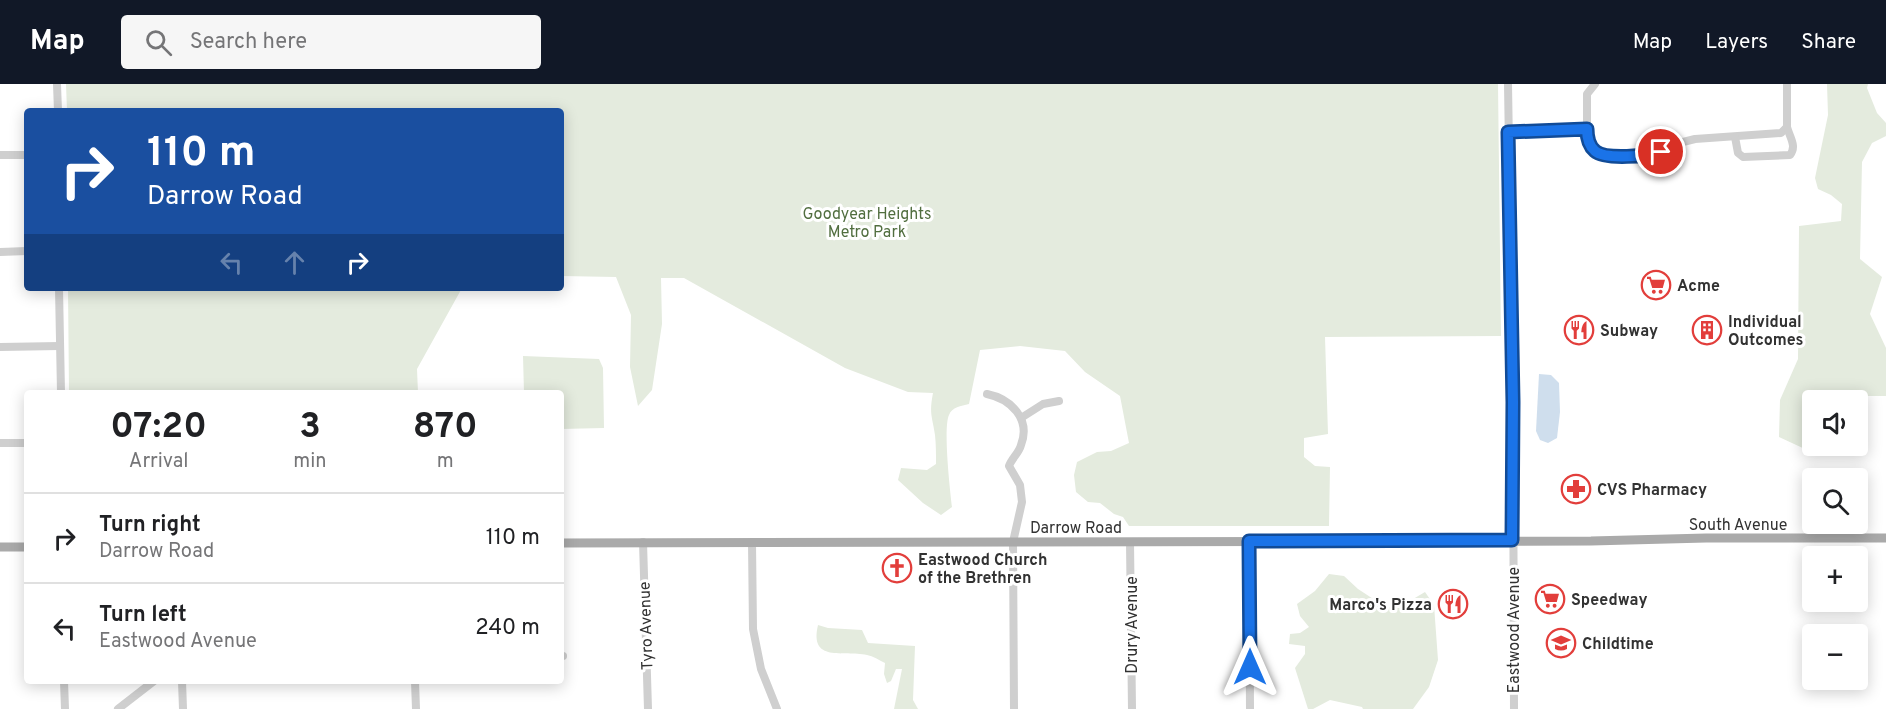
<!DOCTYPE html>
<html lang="en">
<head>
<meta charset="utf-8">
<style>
  :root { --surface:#fff; --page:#f6f6f6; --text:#202124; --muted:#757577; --line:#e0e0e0; --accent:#111827 }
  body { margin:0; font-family:Overpass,sans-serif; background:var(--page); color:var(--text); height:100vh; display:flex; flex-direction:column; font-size:22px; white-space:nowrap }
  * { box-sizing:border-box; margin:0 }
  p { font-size:20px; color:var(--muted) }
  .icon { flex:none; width:33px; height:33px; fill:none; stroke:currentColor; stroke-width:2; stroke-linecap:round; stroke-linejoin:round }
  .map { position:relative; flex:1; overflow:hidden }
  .sheet { position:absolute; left:24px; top:306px; width:540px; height:294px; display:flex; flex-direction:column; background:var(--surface); border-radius:6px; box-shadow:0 3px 15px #0003 }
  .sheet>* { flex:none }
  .top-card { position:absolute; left:24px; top:24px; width:540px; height:183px; border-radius:6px; box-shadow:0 3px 15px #0003; background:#1a4fa0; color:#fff; overflow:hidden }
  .buttons { position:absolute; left:1802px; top:306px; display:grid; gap:12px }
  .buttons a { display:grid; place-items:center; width:66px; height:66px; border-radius:6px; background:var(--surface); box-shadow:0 3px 15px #0003; font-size:30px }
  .pin { position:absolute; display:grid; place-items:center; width:51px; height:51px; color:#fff; margin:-26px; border:3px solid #fff; border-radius:50%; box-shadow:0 2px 6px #0007 }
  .me { position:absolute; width:66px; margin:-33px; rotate:0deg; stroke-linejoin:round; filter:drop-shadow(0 0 4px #0008) }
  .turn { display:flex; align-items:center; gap:21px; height:126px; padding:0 24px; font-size:27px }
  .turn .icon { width:78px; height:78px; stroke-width:2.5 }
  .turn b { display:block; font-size:42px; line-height:51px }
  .lanes { display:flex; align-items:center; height:57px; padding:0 24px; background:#0003; justify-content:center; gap:30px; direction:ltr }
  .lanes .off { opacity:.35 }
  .eta { display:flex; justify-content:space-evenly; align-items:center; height:102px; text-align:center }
  .eta b { font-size:36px; font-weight:700; line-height:42px }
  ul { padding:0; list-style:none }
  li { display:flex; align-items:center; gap:18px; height:90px; padding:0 24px; border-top:2px solid var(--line) }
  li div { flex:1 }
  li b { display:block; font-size:22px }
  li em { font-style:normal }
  header { display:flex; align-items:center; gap:36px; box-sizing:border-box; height:84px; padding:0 30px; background:var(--accent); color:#fff }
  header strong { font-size:28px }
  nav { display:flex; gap:33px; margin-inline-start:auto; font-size:21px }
  .search { width:420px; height:54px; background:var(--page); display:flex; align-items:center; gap:15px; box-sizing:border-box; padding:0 21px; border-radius:6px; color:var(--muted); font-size:22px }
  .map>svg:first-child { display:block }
  .green { fill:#e4ebde }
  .water { fill:#cfdeed }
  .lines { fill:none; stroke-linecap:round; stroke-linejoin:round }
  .minor { stroke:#cfcfcf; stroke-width:8 }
  .major { stroke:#aaa; stroke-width:9 }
  .route-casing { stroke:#114b97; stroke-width:15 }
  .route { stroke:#1a73e8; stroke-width:10 }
  .labels { text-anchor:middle; stroke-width:6; stroke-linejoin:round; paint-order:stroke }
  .park-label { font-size:16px; fill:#516e3f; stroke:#fff }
  .poi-label { font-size:16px; font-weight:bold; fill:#323232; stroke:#fff; text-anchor:start }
  .street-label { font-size:16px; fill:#323232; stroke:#fff }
</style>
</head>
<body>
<header>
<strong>Map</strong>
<div class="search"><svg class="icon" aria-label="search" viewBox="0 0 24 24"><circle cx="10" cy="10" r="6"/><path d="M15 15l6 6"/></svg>Search here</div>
<nav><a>Map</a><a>Layers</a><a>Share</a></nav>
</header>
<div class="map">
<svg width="1886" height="625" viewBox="0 0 1886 625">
  <rect width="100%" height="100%" fill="#fff"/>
  <g class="green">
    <path d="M66,0h1432l3,252 -176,1 3,97 -24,4v19l11,9 15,1 -1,59h-200l-6,-9 -9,-3 -14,-11 -12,-1 -12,-10 -2,-17 3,-13 20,-10 14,-1 18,-8 -9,-47 -35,-24 -20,-21 -45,-5 -40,4 -11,54c-8,2 -17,3 -20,11 -6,13 1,75 3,92l-11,8 -18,-12 -25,-23 3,-12 26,2 9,-6c0,-10 0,-20 -1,-29 -3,-20 -6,-21 -2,-42l-25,-1 -63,-24 -161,-90h-23l1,46 -10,66 -14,16 -8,-39 1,-52 -15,-38 -55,-1v-165h-494z"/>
    <path d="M1827,0h41l-1,4 10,25 9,10v13l-14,7 -10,19 -2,97 22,18 -12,37 16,34v48h-34l-1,4h-39v46h27l-2,4h-30l-28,-13 1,-37 18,-41 1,-133 42,-5 1,-17 -11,-9 -13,-6 -3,-11 13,-63z"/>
    <path d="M68,204h394l-45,81 1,24h-349z"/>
    <path d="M523,272l76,3 4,9 1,60 -43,1v-36h-37z"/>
    <path d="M1329,490l15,2 14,13 29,19 21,-6 17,-10 9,13 4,55 -9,27 -16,22h-50l-1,-2 -32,-7 -17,9h-5l-13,-41 10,-14v-8l-16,-2 1,-10 10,-1 9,-6 -9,-11 -3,-12 18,-13z"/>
    <path d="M818,541l10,3 34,2 6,13 47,3 -2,54 5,9h-24l8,-40h-6l-5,12 -4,2 -3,-9 1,-11c-6,-3 -12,-7 -18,-8 -24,-5 -58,8 -49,-30z"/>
  </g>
  <path class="water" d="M1539,290l12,1 8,8 1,29 -3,26 -9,5 -8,-3 -4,-9z"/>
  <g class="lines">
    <g class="minor">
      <path d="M57,0l1,27"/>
      <path d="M1508,0l5,318 1,307"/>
      <path d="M1595,0l-8,10v35l1,11 9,13 8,3 50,-2 28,-12 12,-3 86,-6 6,-6v-43"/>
      <path d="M1508,48l79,-3"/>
      <path d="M1735,53l3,16 5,4 47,-2c7,-9 0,-17 -3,-28"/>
      <path d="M0,71h27"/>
      <path d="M0,168l27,-1"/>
      <path d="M59,204l2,105"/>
      <path d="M0,263l60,-1"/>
      <path d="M987,310c24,5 44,25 34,51 -2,8 -9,13 -12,21l11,19 2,17 -9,40 1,167"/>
      <path d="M1021,334l22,-14 16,-3"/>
      <path d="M0,359h27"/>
      <path d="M1249,457l1,168"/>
      <path d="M643,458l5,167"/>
      <path d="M1130,458l2,167"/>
      <path d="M752,459l1,86 8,40 16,40"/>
      <path d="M561,572h2"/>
      <path d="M64,597l1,28"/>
      <path d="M182,597l1,28"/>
      <path d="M415,597l1,28"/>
      <path d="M118,625l36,-28"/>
    </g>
    <g class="major">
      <path d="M561,459l1030,-2 115,-3h180"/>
      <path d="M0,463h27"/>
    </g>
  </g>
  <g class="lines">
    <g class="route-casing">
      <path id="route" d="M1250,583l-1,-126 263,-1 1,-138 -5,-270 79,-3c0,8 2,17 8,22 10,9 53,5 66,1"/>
    </g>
    <use href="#route" class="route"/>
  </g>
  <defs>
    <g id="supermarket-ring" transform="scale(1.5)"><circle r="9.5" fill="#fff" stroke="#e23e3b" stroke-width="1.5"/><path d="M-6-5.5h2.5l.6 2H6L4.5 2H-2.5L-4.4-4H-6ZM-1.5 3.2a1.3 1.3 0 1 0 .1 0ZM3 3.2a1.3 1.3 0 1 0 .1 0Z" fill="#e23e3b"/></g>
    <g id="restaurant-ring" transform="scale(1.5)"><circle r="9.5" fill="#fff" stroke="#e23e3b" stroke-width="1.5"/><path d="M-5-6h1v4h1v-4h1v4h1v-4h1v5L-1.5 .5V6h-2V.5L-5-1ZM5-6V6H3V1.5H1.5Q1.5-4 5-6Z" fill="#e23e3b"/></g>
    <g id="building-ring" transform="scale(1.5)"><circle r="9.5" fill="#fff" stroke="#e23e3b" stroke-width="1.5"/><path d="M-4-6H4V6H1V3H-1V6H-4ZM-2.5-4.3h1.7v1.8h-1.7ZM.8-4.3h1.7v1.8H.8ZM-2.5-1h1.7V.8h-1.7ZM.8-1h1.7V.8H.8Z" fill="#e23e3b"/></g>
    <g id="pharmacy-ring" transform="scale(1.5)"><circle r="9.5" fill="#fff" stroke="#e23e3b" stroke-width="1.5"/><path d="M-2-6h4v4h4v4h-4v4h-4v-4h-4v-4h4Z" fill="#e23e3b"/></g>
    <g id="church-ring" transform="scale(1.5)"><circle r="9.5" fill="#fff" stroke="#e23e3b" stroke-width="1.5"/><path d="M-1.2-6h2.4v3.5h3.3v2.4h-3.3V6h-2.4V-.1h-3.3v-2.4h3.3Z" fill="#e23e3b"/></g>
    <g id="school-ring" transform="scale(1.5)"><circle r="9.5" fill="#fff" stroke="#e23e3b" stroke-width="1.5"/><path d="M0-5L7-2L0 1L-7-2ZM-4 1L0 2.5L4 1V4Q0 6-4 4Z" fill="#e23e3b"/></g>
  </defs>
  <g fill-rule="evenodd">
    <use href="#supermarket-ring" x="1656" y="201"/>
    <use href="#restaurant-ring" x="1579" y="246"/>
    <use href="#building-ring" x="1707" y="246"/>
    <use href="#pharmacy-ring" x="1576" y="405"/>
    <use href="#church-ring" x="897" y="484"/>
    <use href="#supermarket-ring" x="1550" y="515"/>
    <use href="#restaurant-ring" x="1453" y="520"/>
    <use href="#school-ring" x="1561" y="559"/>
  </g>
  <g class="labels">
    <g class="park-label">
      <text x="867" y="135">Goodyear Heights<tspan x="867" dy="18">Metro Park</tspan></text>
    </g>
    <g class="poi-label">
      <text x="1677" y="207">Acme</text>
      <text x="1728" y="243">Individual<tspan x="1728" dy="18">Outcomes</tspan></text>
      <text x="1600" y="252">Subway</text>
      <text x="1597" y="411">CVS Pharmacy</text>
      <text x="918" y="481">Eastwood Church<tspan x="918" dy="18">of the Brethren</tspan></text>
      <text x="1571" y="521">Speedway</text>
      <text x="1432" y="526" text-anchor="end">Marco's Pizza</text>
      <text x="1582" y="565">Childtime</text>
    </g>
    <g class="street-label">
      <text x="1738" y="446">South Avenue</text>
      <text x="1076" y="449">Darrow Road</text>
      <text transform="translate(1131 541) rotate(-90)" y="6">Drury Avenue</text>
      <text transform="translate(645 542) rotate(-92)" y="6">Tyro Avenue</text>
      <text transform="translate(1513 546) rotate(-90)" y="6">Eastwood Avenue</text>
    </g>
  </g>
</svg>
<div class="buttons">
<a><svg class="icon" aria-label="sound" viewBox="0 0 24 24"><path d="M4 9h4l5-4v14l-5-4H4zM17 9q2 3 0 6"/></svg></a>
<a><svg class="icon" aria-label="search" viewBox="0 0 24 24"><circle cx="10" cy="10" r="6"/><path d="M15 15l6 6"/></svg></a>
<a>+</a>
<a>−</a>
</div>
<div class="pin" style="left:1661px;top:68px;background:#d93025"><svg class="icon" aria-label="arrive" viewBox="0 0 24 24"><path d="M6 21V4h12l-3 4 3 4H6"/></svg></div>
<svg class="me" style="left:1250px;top:583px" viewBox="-20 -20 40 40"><path d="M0-17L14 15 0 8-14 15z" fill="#1a73e8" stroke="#fff" stroke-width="4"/></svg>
<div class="top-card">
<div class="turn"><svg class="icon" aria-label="right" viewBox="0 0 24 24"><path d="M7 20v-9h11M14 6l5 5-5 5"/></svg><div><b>110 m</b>Darrow Road</div></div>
<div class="lanes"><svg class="icon off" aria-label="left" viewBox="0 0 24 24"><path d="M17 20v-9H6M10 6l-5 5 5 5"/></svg><svg class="icon off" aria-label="ahead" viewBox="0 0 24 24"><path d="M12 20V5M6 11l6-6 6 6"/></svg><svg class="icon" aria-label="right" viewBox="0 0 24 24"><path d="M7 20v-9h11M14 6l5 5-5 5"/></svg></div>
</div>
<section class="sheet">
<div class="eta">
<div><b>07:20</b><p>Arrival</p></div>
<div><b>3</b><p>min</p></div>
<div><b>870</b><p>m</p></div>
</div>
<ul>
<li><svg class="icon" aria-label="right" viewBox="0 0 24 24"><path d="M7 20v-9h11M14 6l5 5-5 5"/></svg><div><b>Turn right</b><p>Darrow Road</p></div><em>110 m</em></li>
<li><svg class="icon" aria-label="left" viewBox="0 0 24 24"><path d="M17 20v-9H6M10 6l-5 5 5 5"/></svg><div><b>Turn left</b><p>Eastwood Avenue</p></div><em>240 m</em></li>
</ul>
</section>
</div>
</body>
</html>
